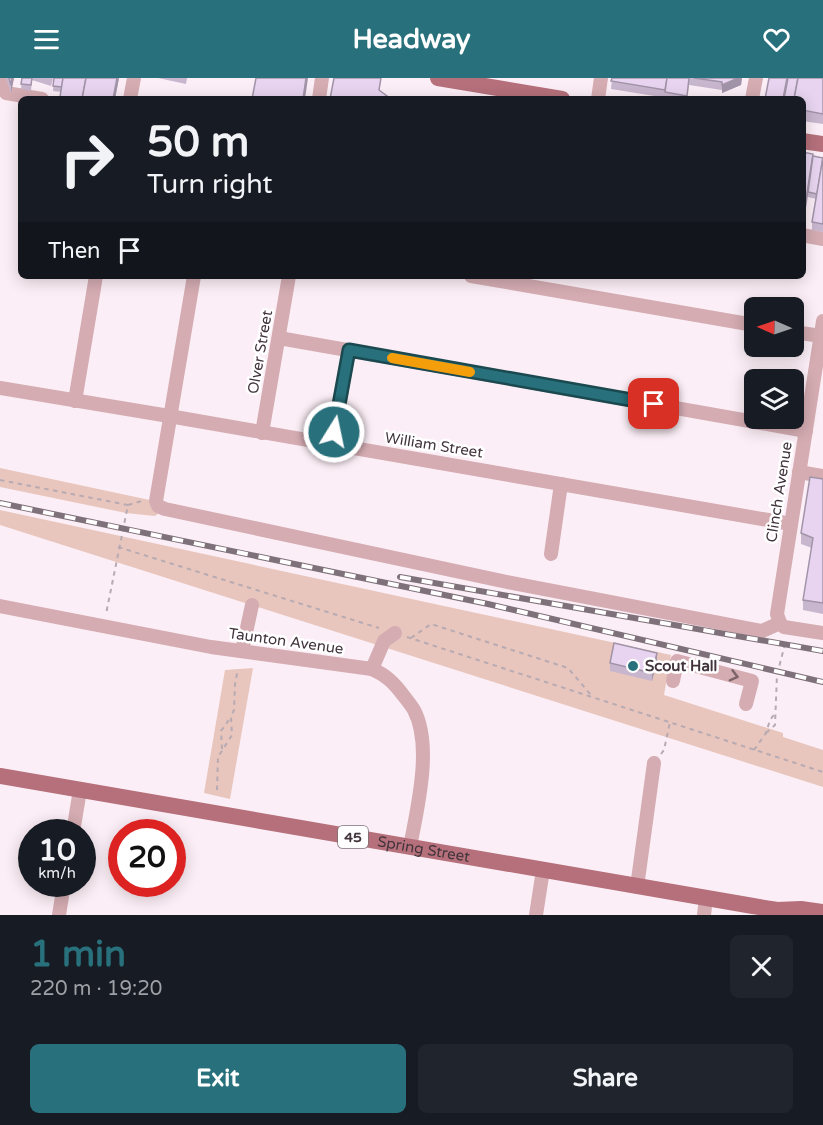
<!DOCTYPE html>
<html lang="en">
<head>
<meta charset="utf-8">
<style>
  :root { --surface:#171b24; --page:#20242c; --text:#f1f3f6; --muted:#9ea1a6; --accent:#28707b }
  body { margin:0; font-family:"Varela Round",sans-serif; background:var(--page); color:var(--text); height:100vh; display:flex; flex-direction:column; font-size:22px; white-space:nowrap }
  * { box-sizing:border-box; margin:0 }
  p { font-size:20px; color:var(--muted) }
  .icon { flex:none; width:33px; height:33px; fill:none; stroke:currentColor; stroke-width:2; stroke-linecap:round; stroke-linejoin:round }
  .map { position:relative; height:837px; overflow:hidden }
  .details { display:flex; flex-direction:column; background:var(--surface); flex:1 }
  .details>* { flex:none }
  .top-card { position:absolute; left:18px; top:18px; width:788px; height:183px; border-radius:9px; box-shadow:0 3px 15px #0003; background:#171b24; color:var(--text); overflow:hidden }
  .needle { width:39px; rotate:272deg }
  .tools { position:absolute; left:744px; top:219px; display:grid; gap:12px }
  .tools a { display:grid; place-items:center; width:60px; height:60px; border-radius:9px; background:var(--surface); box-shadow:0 3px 15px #0003; font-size:30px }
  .speed { position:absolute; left:18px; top:741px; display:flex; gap:12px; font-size:30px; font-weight:700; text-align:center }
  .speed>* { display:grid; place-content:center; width:78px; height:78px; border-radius:50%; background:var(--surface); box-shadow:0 3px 15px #0003; line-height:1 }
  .speed small { font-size:15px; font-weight:400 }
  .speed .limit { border:9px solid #d22; background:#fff; color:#111 }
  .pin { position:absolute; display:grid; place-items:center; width:51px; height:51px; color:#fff; margin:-26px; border-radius:12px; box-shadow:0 3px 9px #0006 }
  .me { position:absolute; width:66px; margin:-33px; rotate:10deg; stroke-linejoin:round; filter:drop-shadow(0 0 4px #0008) }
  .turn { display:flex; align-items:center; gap:21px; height:126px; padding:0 30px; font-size:27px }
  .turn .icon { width:78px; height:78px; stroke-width:2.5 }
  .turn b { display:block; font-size:42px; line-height:51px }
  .then { display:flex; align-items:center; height:57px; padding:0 30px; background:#0003; gap:12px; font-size:22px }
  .round { display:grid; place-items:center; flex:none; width:63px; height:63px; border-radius:9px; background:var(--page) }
  .headline { display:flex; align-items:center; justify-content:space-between; height:102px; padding:0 30px }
  h1 { font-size:36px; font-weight:700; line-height:45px; color:var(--accent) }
  .primary-button { display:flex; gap:12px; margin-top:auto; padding:12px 30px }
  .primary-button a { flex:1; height:69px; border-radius:9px; background:var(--accent); color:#fff; font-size:24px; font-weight:700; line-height:69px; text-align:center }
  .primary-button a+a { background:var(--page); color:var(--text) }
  header { display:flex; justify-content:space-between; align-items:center; height:78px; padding:0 30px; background:var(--accent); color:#fff; font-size:27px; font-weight:700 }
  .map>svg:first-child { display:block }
  .green { fill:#e8c6bd }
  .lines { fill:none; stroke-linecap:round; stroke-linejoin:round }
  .path { stroke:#b8aab2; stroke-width:2; stroke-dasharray:4.5 4.5; stroke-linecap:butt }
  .minor { stroke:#d4acb2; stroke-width:14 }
  .major { stroke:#b5707b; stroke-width:16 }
  .rail-casing { stroke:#7f7179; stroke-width:6 }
  .rail { stroke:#fff; stroke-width:4; stroke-dasharray:11; stroke-linecap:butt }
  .wall { fill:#c8b6ce }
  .shaded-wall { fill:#a294a8 }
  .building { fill:#e8d4f0; stroke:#a294a8; stroke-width:1.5 }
  .oneway { stroke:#7c646b }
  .route-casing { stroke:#1a4950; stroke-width:15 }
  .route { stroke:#28707b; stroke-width:10 }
  .slow { stroke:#f59e0b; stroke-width:10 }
  .poi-dot { fill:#28707b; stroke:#fff; stroke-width:2 }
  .labels { text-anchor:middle; stroke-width:5; stroke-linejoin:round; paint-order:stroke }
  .shield { fill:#fff; stroke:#7b7176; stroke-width:1.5 }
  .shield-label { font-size:14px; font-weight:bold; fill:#42343c }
  .street-label { font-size:15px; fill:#42343c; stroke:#fff }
  .poi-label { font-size:15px; font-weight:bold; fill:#42343c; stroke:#fff; text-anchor:start }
</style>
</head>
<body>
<header><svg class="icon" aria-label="menu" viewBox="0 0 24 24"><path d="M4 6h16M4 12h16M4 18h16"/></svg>Headway<svg class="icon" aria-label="heart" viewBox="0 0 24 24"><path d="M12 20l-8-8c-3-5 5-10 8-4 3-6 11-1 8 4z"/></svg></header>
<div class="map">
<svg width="823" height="837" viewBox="0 0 823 837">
  <rect width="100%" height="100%" fill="#fceef6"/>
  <g class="green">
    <path d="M0,390l159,34 6,6 -10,8 -29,-3 -126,-26z"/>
    <path d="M0,432l671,145 -7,40 119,38v4l40,13v37l-823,-262z"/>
    <path d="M253,590l-23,131 -26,-6 21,-123z"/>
  </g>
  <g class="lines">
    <g class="path">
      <path d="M0,402l128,25 -22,109"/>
      <path d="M128,427l14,-4"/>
      <path d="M118,469l261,81"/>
      <path d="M407,559l416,135"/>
      <path d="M411,560l20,-14 137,44 23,27"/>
      <path d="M766,655l9,-8 2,-50 9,-35"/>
      <path d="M222,671l-1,-18 10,-14"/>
      <path d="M754,672l12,-17 4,-13 6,-8"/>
      <path d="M661,676l3,-4 6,-28"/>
      <path d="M217,712l1,-33 14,-22 -1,-18 3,-7 1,-26 3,-15"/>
    </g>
    <g class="minor">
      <path d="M0,3l6,12 36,6"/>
      <path d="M130,21l4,-21"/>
      <path d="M319,21l3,-21"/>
      <path d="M598,21l3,-21"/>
      <path d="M752,21l4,-21"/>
      <path d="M802,157l21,4"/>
      <path d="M194,198l-38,225 2,5 7,3 342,73 255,49 18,-8"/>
      <path d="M471,198l283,49"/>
      <path d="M823,243l-46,293 3,9 4,4 39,6"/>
      <path d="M794,254l27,4"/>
      <path d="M279,260l527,93"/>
      <path d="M0,310l169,28 622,108"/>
      <path d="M75,323l21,-125"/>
      <path d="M262,355l27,-157"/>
      <path d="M332,367l17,-95"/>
      <path d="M799,394l24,4"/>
      <path d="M551,476l10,-70"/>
      <path d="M0,528l211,41 161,22c14,6 22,14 31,26 4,5 8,10 11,15 19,36 3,99 -4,137"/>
      <path d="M242,573l10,-46"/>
      <path d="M372,591l12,-28 11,-8"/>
      <path d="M673,603l4,-20 75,20 -6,23"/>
      <path d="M73,754l7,-42"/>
      <path d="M637,809l17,-124"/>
      <path d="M59,837l5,-31"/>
      <path d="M536,837l7,-45"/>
      <path d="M704,837l2,-17"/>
    </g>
    <g class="major">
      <path d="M438,0l124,21"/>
      <path d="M802,63l21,3"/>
      <path id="s1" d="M0,698l753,130 24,4 10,5"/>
      <path d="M777,832l24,-1 22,3"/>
    </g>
    <g class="rail-casing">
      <g id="rail">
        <path d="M0,425l488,101 335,78"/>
        <path d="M400,499l423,74"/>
      </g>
    </g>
    <use href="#rail" class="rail"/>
  </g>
  <g class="wall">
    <path d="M6,0h8l-3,15z"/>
    <path d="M22,0h31l-2,8 -19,-6 -1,11 -10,-2z"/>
    <path d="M54,0h65l-4,21h-55l1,-7 -8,-1z"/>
    <path d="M158,0h29l-1,6z"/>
    <path d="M612,0h130l-1,7 -19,8v-3l-33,-5 -2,14h-14l-62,-10z"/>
    <path d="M823,0v46l-21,-3v-22z"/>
    <path d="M802,74l11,4 10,2v74l-11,-2v-8l4,-23 -8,-2 -3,17h-3z"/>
    <path d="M823,401v135l-20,-4v-10l9,-52 -11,-4v-11z"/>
    <path d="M657,583l-5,20 -42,-10v-8z"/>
  </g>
  <g class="shaded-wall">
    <path d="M12,0h2l-3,15v-8z"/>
    <path d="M117,0h2l-4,21h-2z"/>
    <path d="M306,0h2l-3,21h-2z"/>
    <path d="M738,0h4l-1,7 -19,8v-8z"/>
    <path d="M813,76l-5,38 -3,22v-8z"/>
    <path d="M657,575v8l-5,20v-8z"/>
  </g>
  <g class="building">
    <path d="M9,0h3l-1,7z"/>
    <path d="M22,0h10l-1,7 -10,-1z"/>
    <path d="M54,0h9l-1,9 -9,-1z"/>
    <path d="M63,0h23l-4,21h-10l-12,-2z"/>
    <path d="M86,0h31l-4,21h-31z"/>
    <path d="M256,0h50l-3,21h-51z"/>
    <path d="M334,0h47l-2,12 12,9h-61z"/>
    <path d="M612,0h55l-2,12 -54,-9z"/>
    <path d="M667,0h22l-2,18 -22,-4z"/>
    <path d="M694,0h44l-16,7v-3z"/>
    <path d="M769,0h18l-4,21h-18z"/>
    <path d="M788,0h10l-4,21h-10z"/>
    <path d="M798,0h25v36l-21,-4v-11h-8z"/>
    <path d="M802,74l11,2 -8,52h-3z"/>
    <path d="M813,78l10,2 -6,36 -9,-2z"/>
    <path d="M823,79v67l-11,-2z"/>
    <path d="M810,399l13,2v124l-20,-3 10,-62 -12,-5z"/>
    <path d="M614,565l43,10 -5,20 -42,-10z"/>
  </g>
  <defs><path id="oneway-chevron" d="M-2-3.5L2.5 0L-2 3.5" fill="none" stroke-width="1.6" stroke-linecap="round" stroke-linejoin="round" transform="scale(1.5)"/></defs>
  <use class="oneway" href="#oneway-chevron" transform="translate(734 598) rotate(15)"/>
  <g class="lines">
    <g class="route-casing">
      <path id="route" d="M334,354l15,-82 305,54"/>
    </g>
    <use href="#route" class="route"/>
    <path class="slow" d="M392,280l78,14"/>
  </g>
  <circle class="poi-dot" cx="633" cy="588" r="6"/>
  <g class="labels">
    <rect class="shield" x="338" y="748" width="30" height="22" rx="4.5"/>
    <g class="shield-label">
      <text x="353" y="764">45</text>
    </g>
    <g class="street-label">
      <text transform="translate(260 274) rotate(-80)" y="5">Olver Street</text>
      <text transform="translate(434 367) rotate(9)" y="5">William Street</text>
      <text transform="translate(779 414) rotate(-81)" y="5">Clinch Avenue</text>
      <text transform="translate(286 563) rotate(8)" y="5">Taunton Avenue</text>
      <text dy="5" stroke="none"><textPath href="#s1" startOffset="430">Spring Street</textPath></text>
    </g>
    <g class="poi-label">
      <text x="645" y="593">Scout Hall</text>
    </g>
  </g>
</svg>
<div class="tools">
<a><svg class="needle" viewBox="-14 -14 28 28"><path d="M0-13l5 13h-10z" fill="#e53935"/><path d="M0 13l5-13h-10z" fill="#9ea1a6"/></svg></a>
<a><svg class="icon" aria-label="layers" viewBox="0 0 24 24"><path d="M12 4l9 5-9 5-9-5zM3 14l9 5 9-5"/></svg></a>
</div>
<div class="speed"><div>10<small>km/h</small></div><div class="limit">20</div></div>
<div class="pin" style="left:654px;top:326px;background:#d93025"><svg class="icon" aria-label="arrive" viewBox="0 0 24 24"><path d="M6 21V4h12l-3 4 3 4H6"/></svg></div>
<svg class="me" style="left:334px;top:354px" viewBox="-20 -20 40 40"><circle r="17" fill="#28707b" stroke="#fff" stroke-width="3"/><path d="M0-11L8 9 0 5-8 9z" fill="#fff"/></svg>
<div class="top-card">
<div class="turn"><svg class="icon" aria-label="right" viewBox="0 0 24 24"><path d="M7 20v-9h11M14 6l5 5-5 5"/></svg><div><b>50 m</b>Turn right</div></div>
<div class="then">Then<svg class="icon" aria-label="arrive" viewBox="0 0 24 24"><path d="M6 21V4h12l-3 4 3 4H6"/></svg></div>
</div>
</div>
<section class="details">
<div class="headline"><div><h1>1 min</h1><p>220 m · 19:20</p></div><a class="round"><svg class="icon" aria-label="close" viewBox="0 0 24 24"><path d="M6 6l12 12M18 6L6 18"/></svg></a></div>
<div class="primary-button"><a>Exit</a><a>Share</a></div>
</section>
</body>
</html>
